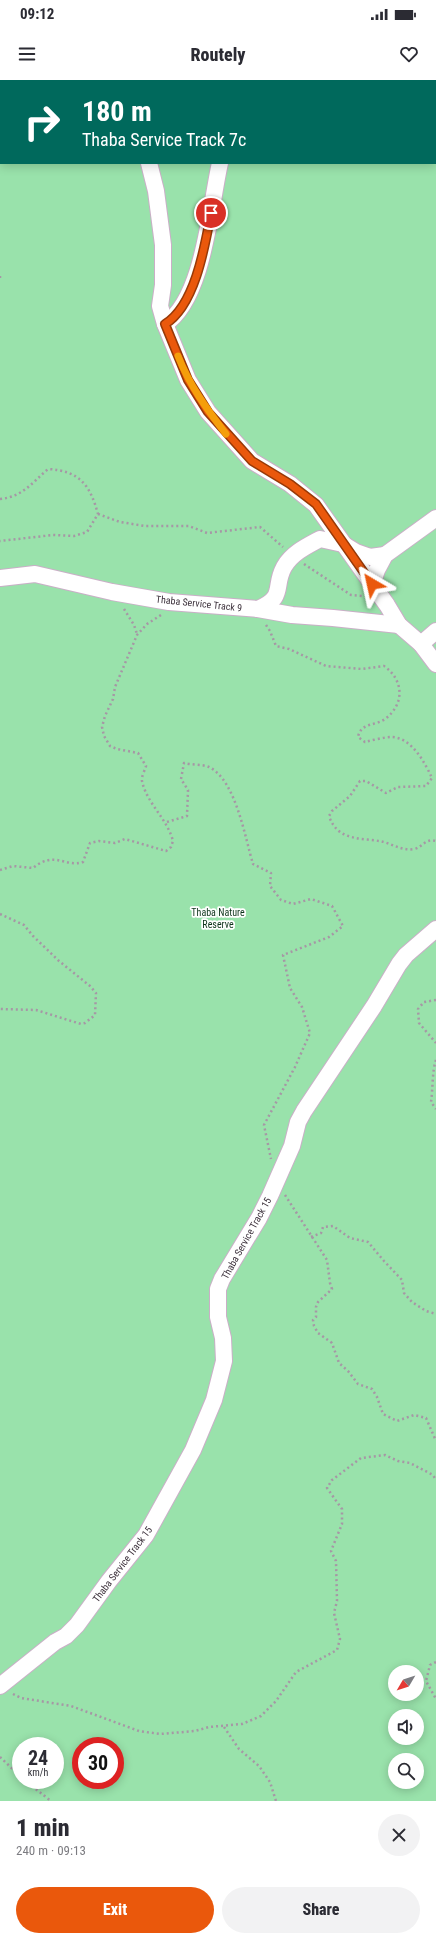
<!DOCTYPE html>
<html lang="en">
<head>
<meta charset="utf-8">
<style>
  :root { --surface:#fff; --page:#f2f2f3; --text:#2b2b33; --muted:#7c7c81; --accent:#ea580c }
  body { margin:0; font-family:"Roboto Condensed",sans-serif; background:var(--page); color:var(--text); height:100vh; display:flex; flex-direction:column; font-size:15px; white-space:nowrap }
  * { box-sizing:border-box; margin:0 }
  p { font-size:13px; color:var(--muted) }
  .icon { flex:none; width:22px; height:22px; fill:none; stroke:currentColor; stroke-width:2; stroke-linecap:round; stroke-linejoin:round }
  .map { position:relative; height:1721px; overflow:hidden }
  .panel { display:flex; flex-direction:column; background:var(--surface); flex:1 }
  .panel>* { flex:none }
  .guide { position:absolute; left:0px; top:0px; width:436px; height:84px; box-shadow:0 2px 10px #0003; background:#00695c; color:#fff; overflow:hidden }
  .needle { width:26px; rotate:231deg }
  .controls { position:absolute; left:388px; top:1585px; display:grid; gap:8px }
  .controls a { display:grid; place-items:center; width:36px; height:36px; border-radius:50%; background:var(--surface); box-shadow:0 2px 10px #0003; font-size:20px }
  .speed { position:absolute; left:12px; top:1657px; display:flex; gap:8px; font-size:20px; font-weight:700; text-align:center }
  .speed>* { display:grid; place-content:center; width:52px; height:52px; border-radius:50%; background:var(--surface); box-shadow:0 2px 10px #0003; line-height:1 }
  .speed small { font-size:10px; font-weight:400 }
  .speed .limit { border:6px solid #d22; background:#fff; color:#111 }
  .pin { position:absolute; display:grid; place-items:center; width:34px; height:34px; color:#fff; margin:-17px; border:2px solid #fff; border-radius:50%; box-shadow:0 1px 4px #0007 }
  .me { position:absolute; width:44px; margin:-22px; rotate:324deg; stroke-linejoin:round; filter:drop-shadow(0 0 3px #0008) }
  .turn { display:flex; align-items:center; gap:14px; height:84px; padding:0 16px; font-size:18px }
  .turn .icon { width:52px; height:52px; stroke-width:2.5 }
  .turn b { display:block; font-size:28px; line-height:34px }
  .round { display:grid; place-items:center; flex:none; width:42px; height:42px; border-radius:21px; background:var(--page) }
  .overview { display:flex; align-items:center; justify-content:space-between; height:68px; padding:0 16px }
  h1 { font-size:24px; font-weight:800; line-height:30px }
  .primary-button { display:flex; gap:8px; margin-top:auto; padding:8px 16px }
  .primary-button a { flex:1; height:46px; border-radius:24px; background:var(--accent); color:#fff; font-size:16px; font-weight:800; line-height:46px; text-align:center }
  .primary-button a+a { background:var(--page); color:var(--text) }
  .status { display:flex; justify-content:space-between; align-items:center; height:28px; padding:0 20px; background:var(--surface); direction:ltr }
  .status svg { height:11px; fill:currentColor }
  header { display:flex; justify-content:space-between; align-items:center; height:52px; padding:0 16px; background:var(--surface); font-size:18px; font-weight:800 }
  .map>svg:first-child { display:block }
  .green { fill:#99e2ab; fill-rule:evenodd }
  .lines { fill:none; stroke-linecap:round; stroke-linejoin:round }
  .minor-casing { stroke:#caafc7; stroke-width:18 }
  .path { stroke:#a697a5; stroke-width:2.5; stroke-dasharray:2 3; stroke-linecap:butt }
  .minor { stroke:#fff; stroke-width:16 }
  .route-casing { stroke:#983908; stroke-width:10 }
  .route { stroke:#ea580c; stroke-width:7 }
  .slow { stroke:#f59e0b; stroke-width:7 }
  .labels { text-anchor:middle; stroke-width:3.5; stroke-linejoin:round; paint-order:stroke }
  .street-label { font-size:10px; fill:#3e333d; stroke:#fff }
  .park-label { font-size:10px; fill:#0d341a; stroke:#fff }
</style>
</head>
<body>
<div class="status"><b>09:12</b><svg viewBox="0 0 49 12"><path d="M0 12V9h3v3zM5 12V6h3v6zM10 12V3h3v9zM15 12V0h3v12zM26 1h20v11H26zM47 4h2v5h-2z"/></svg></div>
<header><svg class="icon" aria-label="menu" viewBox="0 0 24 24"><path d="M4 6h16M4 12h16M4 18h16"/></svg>Routely<svg class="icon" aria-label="heart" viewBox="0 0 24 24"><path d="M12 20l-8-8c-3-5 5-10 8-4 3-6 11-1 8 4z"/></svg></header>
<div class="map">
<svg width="436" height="1721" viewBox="0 0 436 1721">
  <rect width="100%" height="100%" fill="#fdecfc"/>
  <path class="green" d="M0,0h436v1721h-436zM1,1h434v82h-434zM395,1592h22v22h-22zM395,1636h22v22h-22zM21,1666h34v34h-34zM81,1666h34v34h-34zM395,1680h22v22h-22z"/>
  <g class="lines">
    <g class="minor-casing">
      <g id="minor">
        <path d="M117,0l1,1"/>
        <path d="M248,1l1,-1"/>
        <path d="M149,83l7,28 7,54v40l-3,21 5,18 23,56 20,32 44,49 38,23 26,21 71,100 12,20 22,19 15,20"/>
        <path d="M165,244c39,-25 45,-118 55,-161"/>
        <path d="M0,498l35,-4 77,18 57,10 89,7 34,6 41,3 66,7"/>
        <path d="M372,504l5,-14 8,-15 51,-37"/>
        <path d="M258,529c28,-12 15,-22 26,-42 8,-14 23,-21 36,-28l23,5 13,8 14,5 15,-2"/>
        <path d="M421,564l15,-13"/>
        <path d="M0,1606l55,-44 11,-6 11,-11 32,-44 37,-46 47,-85 21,-50 10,-39 -1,-23 -5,-21v-28l4,-10 37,-61 11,-22 22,-50 6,-24 6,-11 70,-105 25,-42 7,-9 30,-26"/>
      </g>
    </g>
    <g class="path">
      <path d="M45,1l1,-1"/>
      <path d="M0,52l1,-1"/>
      <path d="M0,196v4"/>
      <path d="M0,419c22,-2 32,-16 48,-30 32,2 42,16 50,45l-11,18 -13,4 -21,-1 -53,6"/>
      <path d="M98,434l22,8 25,4h44l18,7 53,-6 23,20"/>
      <path d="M304,484l47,31 12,1"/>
      <path d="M124,529l10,16 3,9"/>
      <path d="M266,545l4,6 6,15 13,3 37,17 36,3 22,-3c20,14 21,38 1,53 -9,7 -24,3 -27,18l7,5c8,-2 19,-5 27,-5 20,1 33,26 40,41l-6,8 -28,1 -12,6 -20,-12h-6l-10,15 -18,15 -3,5c9,27 35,21 55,26 10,3 19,9 30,7 9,-2 11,-11 22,-8"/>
      <path d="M167,742l20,-6 1,-26 -7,-11 3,-16c7,2 18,1 25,4 27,13 36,71 44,97l18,9 -1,13 11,14 12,4 18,-5 21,7 11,20 -14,11 -46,18 7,33 12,19 8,26 -15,34 -31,58 7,34"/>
      <path d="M0,790l13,-4 20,2c22,-18 32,0 50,-6l7,-19 9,-2 16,2 10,-4 41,12 5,-4 2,-6c-6,-23 -26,-37 -31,-60 -1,-4 3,-11 4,-15l-8,-13 -21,-4 -7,-3 -6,-10 -2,-9 3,-11 8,-17 2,-12 22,-52 10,-11 14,-9"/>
      <path d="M0,834l24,11 9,11 26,25 31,25 6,7 -1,22 -10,8 -4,1 -45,-14 -36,-1"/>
      <path d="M436,920l-12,2 -6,7 1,14 17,20"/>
      <path d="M436,980c-4,11 -3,29 -5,42l5,7"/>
      <path d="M285,1115l42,65 3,23 2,6 -14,13 -2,5v10l-3,3 1,6 4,7 14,10 7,20 9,8 10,13 14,5 5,8 6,17 14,7 17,-6 12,3 10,23"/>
      <path d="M311,1157l10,-4 2,-6 10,-1 17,12 18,4 16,19 18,19 2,13 8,9 14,9 10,3"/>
      <path d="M436,1582l-6,3 -4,16 10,18"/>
      <path d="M13,1614l8,4 50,8 68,25 21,3 35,-3 14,-4 33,-3 19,-8 15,-15 20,-29 41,-22 3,-11 -6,-26 3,-12 -1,-40 -5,-10 11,-27v-15l-15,-21 5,-8 29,-22 24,-3 13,6 12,2 23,12 3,5"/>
      <path d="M224,1647l15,22 20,17 11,16 6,19"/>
      <path d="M0,1677l21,20"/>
      <path d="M24,1700l27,21"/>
    </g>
    <use href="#minor" class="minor"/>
  </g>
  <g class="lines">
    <g class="route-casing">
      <path id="route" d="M211,133c-6,33 -16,93 -46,111l23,56 20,32 44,49 38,23 26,20 56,80"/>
    </g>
    <use href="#route" class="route"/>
    <path class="slow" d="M178,276c12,30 28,52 48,78"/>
  </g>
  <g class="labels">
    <g class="street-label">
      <text transform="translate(199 523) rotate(6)" y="4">Thaba Service Track 9</text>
      <text transform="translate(246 1158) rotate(-61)" y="4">Thaba Service Track 15</text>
      <text transform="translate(122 1484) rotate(-53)" y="4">Thaba Service Track 15</text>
    </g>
    <g class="park-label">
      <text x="218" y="836">Thaba Nature<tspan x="218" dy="12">Reserve</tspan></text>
    </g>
  </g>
</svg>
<div class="controls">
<a><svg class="needle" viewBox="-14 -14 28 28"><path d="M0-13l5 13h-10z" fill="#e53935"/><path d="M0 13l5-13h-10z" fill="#7c7c81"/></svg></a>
<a><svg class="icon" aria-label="sound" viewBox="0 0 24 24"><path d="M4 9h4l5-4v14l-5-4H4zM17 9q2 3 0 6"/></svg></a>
<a><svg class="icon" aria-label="search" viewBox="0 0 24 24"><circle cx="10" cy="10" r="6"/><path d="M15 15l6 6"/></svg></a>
</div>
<div class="speed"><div>24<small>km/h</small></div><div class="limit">30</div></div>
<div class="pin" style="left:211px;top:133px;background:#d93025"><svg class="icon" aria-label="arrive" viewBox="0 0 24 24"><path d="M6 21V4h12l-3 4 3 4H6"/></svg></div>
<svg class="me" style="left:372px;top:504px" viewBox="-20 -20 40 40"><path d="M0-17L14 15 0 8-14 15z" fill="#ea580c" stroke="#fff" stroke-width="4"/></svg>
<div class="guide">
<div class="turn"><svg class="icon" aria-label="right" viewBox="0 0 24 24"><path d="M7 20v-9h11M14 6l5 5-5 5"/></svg><div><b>180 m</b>Thaba Service Track 7c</div></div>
</div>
</div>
<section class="panel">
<div class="overview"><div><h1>1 min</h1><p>240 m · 09:13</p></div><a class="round"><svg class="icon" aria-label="close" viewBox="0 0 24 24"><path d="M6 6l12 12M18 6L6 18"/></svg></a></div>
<div class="primary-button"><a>Exit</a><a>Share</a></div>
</section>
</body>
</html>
